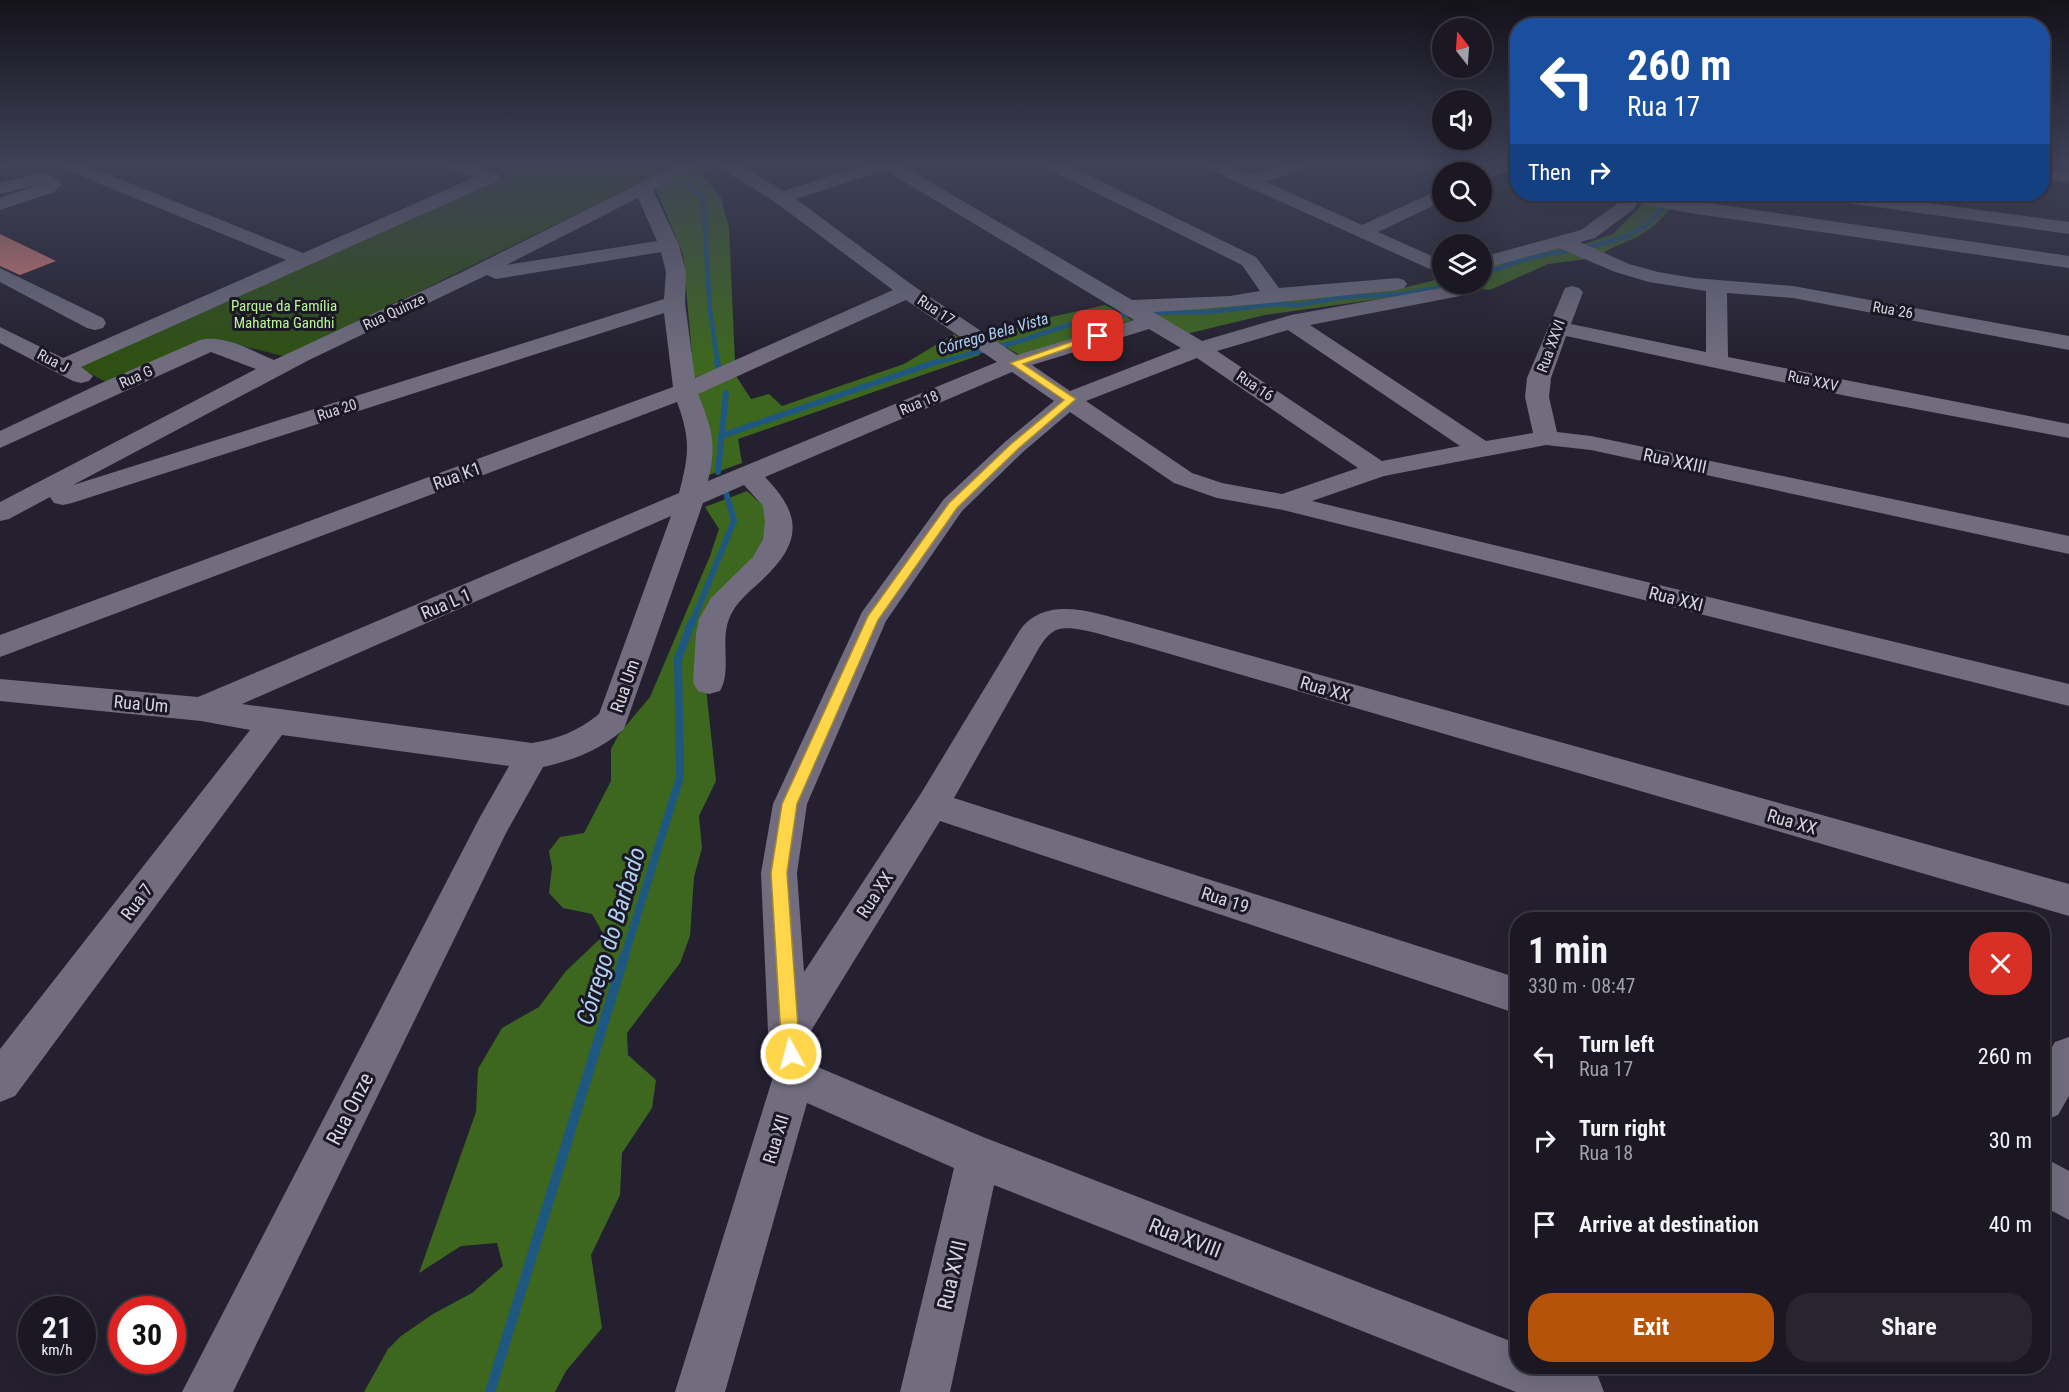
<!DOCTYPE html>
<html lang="en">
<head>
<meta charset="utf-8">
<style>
  :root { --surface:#1b1823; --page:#282530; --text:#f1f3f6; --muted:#a0a0a6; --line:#393741; --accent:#b45309 }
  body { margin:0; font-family:"Roboto Condensed",sans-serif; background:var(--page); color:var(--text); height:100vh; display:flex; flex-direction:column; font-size:22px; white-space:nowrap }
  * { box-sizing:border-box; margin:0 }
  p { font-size:20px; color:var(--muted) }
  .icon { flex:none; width:33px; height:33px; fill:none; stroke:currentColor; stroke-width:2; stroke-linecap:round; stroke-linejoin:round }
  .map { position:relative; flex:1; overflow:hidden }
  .drawer { position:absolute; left:1510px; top:912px; width:540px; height:462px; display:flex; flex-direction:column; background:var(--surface); border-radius:24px; box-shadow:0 6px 24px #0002,0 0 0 2px var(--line) }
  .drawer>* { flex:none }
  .top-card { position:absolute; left:1510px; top:18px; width:540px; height:183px; border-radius:24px; box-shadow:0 6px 24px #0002,0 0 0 2px var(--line); background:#1a4fa0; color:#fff; overflow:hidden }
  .needle { width:39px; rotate:343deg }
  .controls { position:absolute; left:1432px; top:18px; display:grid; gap:12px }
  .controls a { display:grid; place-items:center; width:60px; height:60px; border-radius:50%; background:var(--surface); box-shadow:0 6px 24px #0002,0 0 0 2px var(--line); font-size:30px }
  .speed { position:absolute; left:18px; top:1296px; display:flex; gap:12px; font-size:30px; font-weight:700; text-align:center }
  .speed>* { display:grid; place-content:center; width:78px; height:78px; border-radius:50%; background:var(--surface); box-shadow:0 6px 24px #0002,0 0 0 2px var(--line); line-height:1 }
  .speed small { font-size:15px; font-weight:400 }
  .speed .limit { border:9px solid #d22; background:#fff; color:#111 }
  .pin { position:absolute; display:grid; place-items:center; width:51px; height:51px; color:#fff; margin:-26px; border-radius:12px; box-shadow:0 3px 9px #0006 }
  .me { position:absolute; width:66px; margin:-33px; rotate:353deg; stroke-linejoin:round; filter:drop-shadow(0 0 4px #0008) }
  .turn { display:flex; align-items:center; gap:21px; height:126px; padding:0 18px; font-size:27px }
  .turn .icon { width:78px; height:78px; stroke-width:2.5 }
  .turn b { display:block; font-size:42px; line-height:51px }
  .then { display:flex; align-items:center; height:57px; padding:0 18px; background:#0003; gap:12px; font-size:22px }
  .round { display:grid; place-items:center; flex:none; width:63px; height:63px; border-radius:24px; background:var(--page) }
  .headline { display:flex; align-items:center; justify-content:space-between; height:102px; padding:0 18px }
  h1 { font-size:36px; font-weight:700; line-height:45px }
  .action { display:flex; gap:12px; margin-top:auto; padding:12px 18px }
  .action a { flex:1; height:69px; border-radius:24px; background:var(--accent); color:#fff; font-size:24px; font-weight:700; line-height:69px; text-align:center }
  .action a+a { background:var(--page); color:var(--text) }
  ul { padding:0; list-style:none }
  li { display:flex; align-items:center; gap:18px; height:84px; padding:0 18px }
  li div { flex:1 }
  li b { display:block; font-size:22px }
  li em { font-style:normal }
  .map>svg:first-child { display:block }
  .green { fill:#2e5113 }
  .forest { fill:#3d671f }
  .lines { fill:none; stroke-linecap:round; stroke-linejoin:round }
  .stream-far3 { stroke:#1e5780; stroke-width:4.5 }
  .stream-far2 { stroke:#1e5780; stroke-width:6 }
  .stream-far1 { stroke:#1e5780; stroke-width:8 }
  .stream { stroke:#1e5780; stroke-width:10 }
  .building { fill:#d98076 }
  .minor { fill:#716d7f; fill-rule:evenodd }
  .route { fill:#ffd54a; stroke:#a68a30; stroke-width:1.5 }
  .labels { text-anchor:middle; stroke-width:6; stroke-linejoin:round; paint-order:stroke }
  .far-park-label { font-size:15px; fill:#b9f795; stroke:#1b1725 }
  .far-street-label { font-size:15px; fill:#d6d4de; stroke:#1b1725 }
  .far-water-label { font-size:16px; font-style:italic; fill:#add1ef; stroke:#1b1725 }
  .street-label { font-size:18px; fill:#d6d4de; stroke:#1b1725 }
  .near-street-label { font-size:21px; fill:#d6d4de; stroke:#1b1725 }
  .near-water-label { font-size:24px; font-style:italic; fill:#add1ef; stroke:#1b1725 }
</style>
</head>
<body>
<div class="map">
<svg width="2069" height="1392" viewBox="0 0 2069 1392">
  <rect width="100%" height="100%" fill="#24202f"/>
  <path class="green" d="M475,163h205l-388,191 -9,2 -56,-14 -117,42 -36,-19 433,-191z"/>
  <g class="forest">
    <path d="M699,163h16l3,4 -16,7 19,24 8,30 6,134 -41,16 -11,-124 -28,-67z"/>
    <path d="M1643,204l28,4c-10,11 -20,22 -34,29 -12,6 -24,9 -35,17l-21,-9 32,-11z"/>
    <path d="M1561,247l33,11 -46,6 -58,26 -16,-2 -30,2 -179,25 -79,19 -45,-25 258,-20 44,-11v6h39v-17z"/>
    <path d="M1105,305l27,15 -111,36 -30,-18 42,-17z"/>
    <path d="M954,334l26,21 -242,84 4,24 -36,13 -11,-83 41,-17 15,23 18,-5 13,12 122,-42z"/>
    <path d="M747,491l21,19 -2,20 -11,29 -31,29 -18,100 10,93 -17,35 3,32 -8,29 -4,59 -10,27 -53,70 1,22 28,25 -4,28 -30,45 -2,42 -29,60 11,73 -36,43 -11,21h-191l24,-43 13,-13 32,-22 39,-21 31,-27 -6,-23 -36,3 -42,27 57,-161 2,-43 24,-41 37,-21 27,-36 38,-36 -12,-21 -29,-6 -14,-15 3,-25 -3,-17 11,-14 24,-4 27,-52v-32l8,-15 31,-37 60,-141 9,-27 -14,-22z"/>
  </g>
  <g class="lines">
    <g class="stream-far3">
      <path d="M648,163l13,10"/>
      <path d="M688,185l15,12 7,114 8,53"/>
      <path d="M1482,275c17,-7 35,-14 52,-18 38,-9 109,-11 129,-52"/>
      <path d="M1146,313l63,-1 68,-8 20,1 48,-8 56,-3 60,-10"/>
      <path d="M931,364l86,-22 76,-25 41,-3"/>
    </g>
    <g class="stream-far2">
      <path d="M717,362l1,4"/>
      <path d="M721,436l215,-74"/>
      <path d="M718,472l8,-79"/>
      <path d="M692,623l42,-102 -9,-32"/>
    </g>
    <path class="stream-far1" d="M624,958l56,-181 -2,-118 14,-38"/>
    <path class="stream" d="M490,1392l134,-435"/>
  </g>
  <path class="building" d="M0,234l56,27 -36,14 -20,-9z"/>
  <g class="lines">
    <g class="minor">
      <path d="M0,163h13l-3,4 -10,2z"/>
      <path d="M56,163h24l223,90 172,-76 -31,-10 -3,-4h26l30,10 3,4 -3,4 -416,186 12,9 -4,5 -8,2 -8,-2 -73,-38v-16l63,31 223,-98 -227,-93z"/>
      <path d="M680,163h22l-3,4 -46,23 26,55 7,27 -1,31 10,75 198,-88 -118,-88 -56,-35 -3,-4h21l47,28 86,-28h28l234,137 98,-4 30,-5 -18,-26 -198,-98 -3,-4h23l192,94 23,31 118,-10 7,2 3,4 -3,4 -7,2c-82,8 -163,18 -244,22l49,29 89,-26 162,-29 7,2 4,4 -4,4 -150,29 176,116 47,-8 -8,-36 2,-19 38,-90 7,-2 7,2 4,4 -12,32 135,28v-61l-57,-9 -34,-10 -56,-24 -77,21v-12l99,-27 37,-27 1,-4 -6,-1 -2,-4h36l422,62v12l-379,-55 -53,-10 -3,6 -39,29 -15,4 49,22 29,8 36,6 99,8 276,50v14l-276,-52 -66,-5 1,64 341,67v14l-222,-42 -281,-60 -15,42 -2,19 8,35 34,4 478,100v18l-478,-104 -45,-5 -64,12 -98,19 -72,25 757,183v22l-786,-196 -66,-12 -43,-15 -104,-71 -46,39 -62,60 -76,110 -79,183 -10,69 7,99 116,-177 100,-165c26,-36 75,-17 110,-8l939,262v32l-940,-274c-18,-4 -57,-19 -73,-12 -10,5 -16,16 -21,25l-81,143 564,180v36l-578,-193 -131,213 4,31 170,72 535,207v22h59l20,8 7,18h-88l-522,-207 -44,207h-50l54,-224 -147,-65 -82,289h-50l98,-315 -5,-46 -7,-158 12,-69 89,-192 82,-113 62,-58 48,-40 -42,-29 -247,105c38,39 37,66 -4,104 -12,11 -26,22 -32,38 -9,23 3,51 -9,72l-11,3 -11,-3 -5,-8 3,-49 3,-15 12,-21 42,-41 10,-18 2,-17 -2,-16 -19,-21 -41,18 -79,226c-24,21 -50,31 -81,38l-37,66 -273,559h-51l298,-575 29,-51 -227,-31 -267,361 -15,6v-53l250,-319 -49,-9 -201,-20v-22l198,18 481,-204c10,-38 12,-53 -2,-91l-677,255v-22l673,-248 -9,-74 -592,190 -9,2 -9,-2 -4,-6 -41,22 -9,2v-19l256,-133 -45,-17 -211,96v-17l97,-46 103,-45c25,-6 52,11 74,20l184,-86zM885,170l249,150 -117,35 -102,-68 -119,-88zM638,198l19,43 -151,24zM661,252l5,20 -2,27 -591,186 236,-125 178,-85 9,4zM906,300l91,62 -289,119c9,-37 4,-52 -10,-87zM1149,329l32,19 -111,43 -38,-26zM1288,330l172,116 -78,15 -165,-110zM1197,358l161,110 -76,26 -60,-11 -30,-10 -106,-72zM671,516l-72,198c-21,17 -41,25 -67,29l-290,-39z"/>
      <path d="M1201,163h23l27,12 35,-12h25l-3,4 -42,15 96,43 81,-37v13l-65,31 65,29v14l-239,-108z"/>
      <path d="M1495,163h23l-3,4 -33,14v-9h-6z"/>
      <path d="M2043,169l26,3v10l-26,-3z"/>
      <path d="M41,172l18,8 3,4 -8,8 -54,18v-12l41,-14 -41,10v-11z"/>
      <path d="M1817,194h45l207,28v12l-243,-34 -7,-2z"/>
      <path d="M0,268l103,50 3,5 -3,5 -8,2 -8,-2 -87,-46z"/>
      <path d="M2069,1037v59l-11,19 -15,6v-59l12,-20z"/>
      <path d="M2043,1157l26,14v49l-26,-14z"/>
    </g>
  </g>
  <linearGradient id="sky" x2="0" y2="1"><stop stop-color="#14121a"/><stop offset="0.46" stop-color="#3f4258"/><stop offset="1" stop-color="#3f4258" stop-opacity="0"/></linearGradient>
  <rect width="2069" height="358" fill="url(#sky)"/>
  <path class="route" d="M1094,334l9,2 -80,28 53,35 -57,49 -62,60 -79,112 -81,184 -10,69 13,181 -3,6 -6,2 -6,-2 -3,-6 -11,-181 11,-69 86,-188 81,-113 62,-59 53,-44 -54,-37z"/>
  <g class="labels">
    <g class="far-park-label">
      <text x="284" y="311">Parque da Família<tspan x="284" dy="17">Mahatma Gandhi</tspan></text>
    </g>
    <g class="far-street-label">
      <text transform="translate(936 310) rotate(34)" y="5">Rua 17</text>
      <text transform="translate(1893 310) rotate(10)" y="5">Rua 26</text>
      <text transform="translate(394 312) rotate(-25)" y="5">Rua Quinze</text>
      <text transform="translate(1551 346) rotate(-70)" y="5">Rua XXVI</text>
      <text transform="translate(53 361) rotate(28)" y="5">Rua J</text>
      <text transform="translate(136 377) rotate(-24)" y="5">Rua G</text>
      <text transform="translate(1813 381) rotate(12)" y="5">Rua XXV</text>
      <text transform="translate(1255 386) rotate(34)" y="5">Rua 16</text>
      <text transform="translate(919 403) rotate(-23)" y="5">Rua 18</text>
      <text transform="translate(337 410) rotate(-18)" y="5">Rua 20</text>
    </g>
    <g class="far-water-label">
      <text transform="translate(993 333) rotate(-16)" y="6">Córrego Bela Vista</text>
    </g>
    <g class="street-label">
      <text transform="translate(1675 461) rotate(12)" y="6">Rua XXIII</text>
      <text transform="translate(457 476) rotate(-20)" y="6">Rua K1</text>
      <text transform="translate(1676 599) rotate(14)" y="6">Rua XXI</text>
      <text transform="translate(446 604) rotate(-23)" y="6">Rua L 1</text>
      <text transform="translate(625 686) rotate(-71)" y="6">Rua Um</text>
      <text transform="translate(1325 689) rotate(16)" y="6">Rua XX</text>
      <text transform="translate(141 704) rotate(5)" y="6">Rua Um</text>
      <text transform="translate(1792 822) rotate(16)" y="6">Rua XX</text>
      <text transform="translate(875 895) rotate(-57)" y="6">Rua XX</text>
      <text transform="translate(1225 900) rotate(18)" y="6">Rua 19</text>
      <text transform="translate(137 902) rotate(-53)" y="6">Rua 7</text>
      <text transform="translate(776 1139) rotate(-73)" y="6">Rua XII</text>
    </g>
    <g class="near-street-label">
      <text transform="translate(350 1109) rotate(-63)" y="7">Rua Onze</text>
      <text transform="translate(1185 1238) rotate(21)" y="7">Rua XVIII</text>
      <text transform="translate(952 1275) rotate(-77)" y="7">Rua XVII</text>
    </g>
    <g class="near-water-label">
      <text transform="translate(611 936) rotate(-73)" y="8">Córrego do Barbado</text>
    </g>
  </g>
</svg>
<div class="controls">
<a><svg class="needle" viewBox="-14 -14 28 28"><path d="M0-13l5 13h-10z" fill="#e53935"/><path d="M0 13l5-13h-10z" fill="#a0a0a6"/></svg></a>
<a><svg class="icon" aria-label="sound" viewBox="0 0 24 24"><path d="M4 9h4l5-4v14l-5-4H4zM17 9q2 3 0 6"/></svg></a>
<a><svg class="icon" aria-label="search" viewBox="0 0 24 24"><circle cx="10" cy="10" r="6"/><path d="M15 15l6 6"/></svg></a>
<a><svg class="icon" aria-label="layers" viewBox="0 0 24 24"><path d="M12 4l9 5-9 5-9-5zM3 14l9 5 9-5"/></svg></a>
</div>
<div class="speed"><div>21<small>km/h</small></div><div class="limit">30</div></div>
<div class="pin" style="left:1098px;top:336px;background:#d93025"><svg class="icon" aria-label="arrive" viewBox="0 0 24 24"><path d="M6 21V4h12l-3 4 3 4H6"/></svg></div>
<svg class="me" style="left:791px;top:1054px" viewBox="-20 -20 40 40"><circle r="17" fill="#ffd54a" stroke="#fff" stroke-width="3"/><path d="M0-11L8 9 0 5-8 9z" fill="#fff"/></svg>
<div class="top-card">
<div class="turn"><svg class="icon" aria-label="left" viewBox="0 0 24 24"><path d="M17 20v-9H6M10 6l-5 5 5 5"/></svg><div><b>260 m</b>Rua 17</div></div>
<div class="then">Then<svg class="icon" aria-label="right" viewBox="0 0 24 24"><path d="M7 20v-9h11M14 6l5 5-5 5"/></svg></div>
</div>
<section class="drawer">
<div class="headline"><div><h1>1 min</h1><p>330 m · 08:47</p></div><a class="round" style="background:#d93025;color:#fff"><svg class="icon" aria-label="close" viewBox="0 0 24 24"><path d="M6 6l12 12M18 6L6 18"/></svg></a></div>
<ul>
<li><svg class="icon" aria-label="left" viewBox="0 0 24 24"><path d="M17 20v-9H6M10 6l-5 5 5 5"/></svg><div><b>Turn left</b><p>Rua 17</p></div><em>260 m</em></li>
<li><svg class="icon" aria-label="right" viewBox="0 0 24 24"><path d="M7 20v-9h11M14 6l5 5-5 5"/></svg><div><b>Turn right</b><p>Rua 18</p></div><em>30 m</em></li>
<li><svg class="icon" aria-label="arrive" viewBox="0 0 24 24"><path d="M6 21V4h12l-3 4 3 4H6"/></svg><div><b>Arrive at destination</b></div><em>40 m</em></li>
</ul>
<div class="action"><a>Exit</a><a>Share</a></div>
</section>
</div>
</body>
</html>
